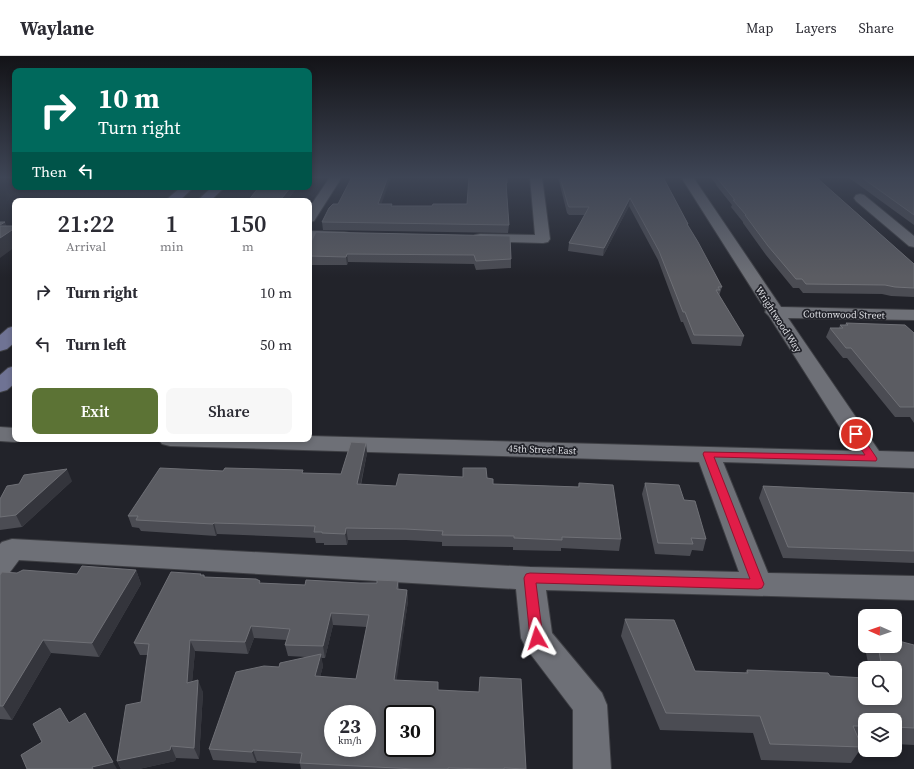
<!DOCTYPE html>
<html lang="en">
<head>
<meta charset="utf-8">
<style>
  :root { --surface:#fff; --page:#f7f7f7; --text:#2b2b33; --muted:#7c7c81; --line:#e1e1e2; --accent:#5c7335 }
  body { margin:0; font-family:"Source Serif 4",serif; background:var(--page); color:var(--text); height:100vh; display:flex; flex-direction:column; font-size:15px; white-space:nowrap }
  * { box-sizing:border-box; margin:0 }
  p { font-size:13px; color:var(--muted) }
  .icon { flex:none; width:22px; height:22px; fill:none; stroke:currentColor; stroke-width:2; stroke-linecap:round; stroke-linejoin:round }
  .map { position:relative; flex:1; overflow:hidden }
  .drawer { position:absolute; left:12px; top:142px; width:300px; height:244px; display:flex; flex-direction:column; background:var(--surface); border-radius:8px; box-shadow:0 2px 6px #0003 }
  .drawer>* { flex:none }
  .hud { position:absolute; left:12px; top:12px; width:300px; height:122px; border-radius:8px; box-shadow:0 2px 6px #0003; background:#00695c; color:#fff; overflow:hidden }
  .needle { width:26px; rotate:272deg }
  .controls { position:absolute; left:858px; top:553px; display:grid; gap:8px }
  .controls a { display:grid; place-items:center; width:44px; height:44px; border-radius:8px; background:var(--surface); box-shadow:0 2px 6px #0003; font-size:20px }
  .speed { position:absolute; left:324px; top:649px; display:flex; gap:8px; font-size:20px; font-weight:700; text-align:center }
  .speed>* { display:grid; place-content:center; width:52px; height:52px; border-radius:50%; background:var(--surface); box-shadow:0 2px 6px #0003; line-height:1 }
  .speed small { font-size:10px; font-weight:400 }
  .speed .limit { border:2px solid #111; border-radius:6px; background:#fff; color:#111 }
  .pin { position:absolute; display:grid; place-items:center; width:34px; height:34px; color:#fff; margin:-17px; border:2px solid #fff; border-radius:50%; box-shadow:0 1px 4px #0007 }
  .me { position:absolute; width:44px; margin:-22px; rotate:354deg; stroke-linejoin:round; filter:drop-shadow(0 0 3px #0008) }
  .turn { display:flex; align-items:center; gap:14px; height:84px; padding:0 20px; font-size:18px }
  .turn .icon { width:52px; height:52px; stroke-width:2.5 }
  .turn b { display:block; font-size:28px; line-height:34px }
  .then { display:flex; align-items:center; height:38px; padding:0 20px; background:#0003; gap:8px; font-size:15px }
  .eta { display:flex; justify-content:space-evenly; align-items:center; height:68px; text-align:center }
  .eta b { font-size:24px; font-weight:600; line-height:28px }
  .primary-button { display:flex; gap:8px; margin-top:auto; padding:8px 20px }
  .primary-button a { flex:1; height:46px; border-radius:8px; background:var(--accent); color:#fff; font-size:16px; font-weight:600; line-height:46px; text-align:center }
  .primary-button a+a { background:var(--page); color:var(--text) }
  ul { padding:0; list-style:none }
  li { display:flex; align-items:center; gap:12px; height:52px; padding:0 20px }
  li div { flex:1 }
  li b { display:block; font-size:15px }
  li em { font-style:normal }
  header { display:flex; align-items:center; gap:24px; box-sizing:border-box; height:56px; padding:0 20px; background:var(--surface); border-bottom:1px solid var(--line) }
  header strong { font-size:19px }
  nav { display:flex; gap:22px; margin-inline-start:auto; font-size:14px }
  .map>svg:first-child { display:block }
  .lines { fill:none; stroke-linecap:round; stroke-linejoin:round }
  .minor-casing { stroke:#3e3f44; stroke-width:2 }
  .secondary-casing { stroke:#3e3f44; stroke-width:2 }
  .minor { fill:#6e7077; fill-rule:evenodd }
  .secondary { fill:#6f7394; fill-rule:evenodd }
  .wall { fill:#4b4c53; fill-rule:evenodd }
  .shaded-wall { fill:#34353c }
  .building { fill:#5b5c62; stroke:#6f7076; fill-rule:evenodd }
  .route { fill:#e11d48; stroke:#92132f }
  .labels { text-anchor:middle; stroke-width:3.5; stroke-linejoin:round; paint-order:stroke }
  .street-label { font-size:10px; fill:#dddee3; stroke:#22232a }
</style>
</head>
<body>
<header>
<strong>Waylane</strong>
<nav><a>Map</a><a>Layers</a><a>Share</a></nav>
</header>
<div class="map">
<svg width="914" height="713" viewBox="0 0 914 713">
  <rect width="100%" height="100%" fill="#22232a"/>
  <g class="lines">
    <g class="minor-casing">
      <g id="minor">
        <path d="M330,121h12l-28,44 -5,1v-14z"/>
        <path d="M530,121h12l8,62 -2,3 -5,1 -68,-2 -2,-3 2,-3 5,-1 55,1z"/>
        <path d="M681,121h12l88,130 133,3v10l-126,-2 91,133 35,1v16l-191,-6 45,111 146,3v24l-368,-10 6,43 50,60 5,12 4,64h-38v-59l-47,-62 -5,-10 -5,-49 -497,-29 -9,12 -10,3v-31l2,-2 10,-3 518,28 209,5 -40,-110 -529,-16 -8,-2 -4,-5h151v-3l546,15 -86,-135 -4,-4 1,-1z"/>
        <path d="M860,138l4,1 50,41v11l-5,-1 -53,-45 -2,-3 2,-3z"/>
        <path d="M309,175l35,1 5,1 2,3 -2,3 -5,1 -35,-1z"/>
        <path d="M0,371l15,1v11h9l-9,3 -15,-1z"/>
      </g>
    </g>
    <g class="secondary-casing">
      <g id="secondary">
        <path d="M181,131h13l-15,14h-14z"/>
        <path d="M212,131h13l-15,14h-13z"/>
        <path d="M15,270v16l-8,7 -7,2v-16l8,-7z"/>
        <path d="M15,310v17l-8,7 -7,2v-17l8,-7z"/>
      </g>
    </g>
    <use href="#minor" class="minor"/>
    <use href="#secondary" class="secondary"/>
  </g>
  <g class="wall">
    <path d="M469,121l38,6v7h-1l3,35 -1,8 -185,-3 -1,-8 60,-18 10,2h40l35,-2z"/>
    <path d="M558,121h105l25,47v2l34,61 -3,9 25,40 -3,10 -49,-2 -9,-22h-2l-23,-62 -29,-54 -26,50 -35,-5 1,-8 16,-28h-16l-2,-2z"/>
    <path d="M710,121h106l98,87v33l-23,-1 -9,-2 -79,-1 -4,-5h-6l-27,-33 -23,-32v-1l-12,-15 1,-2 -16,-20v-1z"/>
    <path d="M848,121h66v48z"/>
    <path d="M259,131h38l-10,14h-39z"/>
    <path d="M316,176l195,27v9l-35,2 -2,-6 -126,-2 -1,3h-38v-19z"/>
    <path d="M846,267l68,10v90l-4,-6h-15l-48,-59h-4l-17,-21 4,-9h9l1,-3h5z"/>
    <path d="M367,397l-6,32 35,1 67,-9 24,1 6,6 85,3 1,-4 42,56 -2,12 -58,-3v3l-48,-1v-3l-71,-1v-4l-36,-2h-58l-1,5h-23v-2h-8l-1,-5 -98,-4 -1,2 -75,-5 -2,-3 -7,-1 -4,-11 176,-43 37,1z"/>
    <path d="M72,425l-50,46 -22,3v-31z"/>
    <path d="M645,427l39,17 22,39 -3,12 -11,-1 -2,6 -35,-2 -13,-60z"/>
    <path d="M763,430l151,7v70l-131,-5 -24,-60z"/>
    <path d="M136,514l5,14 -42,73 -48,-4 -39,67 -12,-1v-144l17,-2 60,1z"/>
    <path d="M201,519h3l1,2 55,6 45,2 72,-2 21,-2 1,8 8,1 1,11 -12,79 42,10 41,2 42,-13 4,90h-224l-1,-5 -43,-3 -1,2 -43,-3 -4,-11 70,-82 28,-10 -19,-1 -3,-11 2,-5 -33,-2 -6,16 -53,-3 -3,31 11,10 -4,67 -23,-1 -1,3 -36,8h-18l-4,-8 24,-59 7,-47h-8l-6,-12zM333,569l34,2 -11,52 -36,-2 3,-11 -2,-8h4z"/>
    <path d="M625,563l70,52 50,2 2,-3 83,6 35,22 30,-30h-26l-3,-15 4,-7 44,-1v100l-19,-1v-24h-30v23h-5l2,4 -11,16 -90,-3 -8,-27 -93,-3 -39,-94z"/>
  </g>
  <g class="shaded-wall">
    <path d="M388,121h3l-12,34 -1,-7z"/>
    <path d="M291,131h6l-10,14h-4l-1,-3z"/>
    <path d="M630,142l-1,8 -26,50 1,-8z"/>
    <path d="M5,166l4,10 6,-4v19l-15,11v-33z"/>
    <path d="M347,198l1,8 -1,3 -1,-8z"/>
    <path d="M366,387l1,10 -9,43 -1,-12z"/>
    <path d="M67,413l5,12 -50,46 -6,-12z"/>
    <path d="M214,467l3,11 -1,2 -3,-12z"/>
    <path d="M346,472l2,12 -1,5 -2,-11z"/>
    <path d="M136,514l5,14 -42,73 -7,-14z"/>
    <path d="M398,525l1,12 -2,-4z"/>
    <path d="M407,534l1,11 -13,91 -1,-12z"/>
    <path d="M331,557l2,12 -8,33 -2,-12z"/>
    <path d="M251,570l3,12 -6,16 -3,-12z"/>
    <path d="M43,584l8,13 -39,67 -9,-14z"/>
    <path d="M190,584l5,11 -4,44 -4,-12z"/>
    <path d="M321,598l2,12 -6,22 -2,-12z"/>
    <path d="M198,624l5,12 -4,67 -5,-11z"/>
    <path d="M85,657l32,56h-24l-1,-2z"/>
    <path d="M171,690l5,12 -1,3 -36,8h-18l-4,-8z"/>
    <path d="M253,694l4,11 -1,2 -4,-11z"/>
  </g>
  <g class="building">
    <path d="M352,121h36l-10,27h14l-1,2h41l1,-2h34l2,-27h38v6h-1l3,42 -187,-3 7,-14 4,-4h5z"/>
    <path d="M560,121h103l25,47h-1l11,18 24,45h-4l2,3h-4l28,46 -50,-1 -9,-23h-2l-24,-61 -29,-53 -26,50 -35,-5 20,-36h-20l-1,-2z"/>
    <path d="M717,121h99l98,87v24l-19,-1 -10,-2 -79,-1 -4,-5h-6l-28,-33 -23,-31h1l-13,-15h2l-18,-22h1z"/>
    <path d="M861,121h53v38z"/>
    <path d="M259,131h32l-9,11h-2l-2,3h-30z"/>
    <path d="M0,166h5l-5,3z"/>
    <path d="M0,170h15v2l-15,10z"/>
    <path d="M316,176l194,4 1,23 -35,2 -2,-6 -127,-1 -1,3 -37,-1v-10z"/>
    <path d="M846,267l59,2 9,8v74h-14l-49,-59h-5l-16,-20h13l-3,-3h8z"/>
    <path d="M351,386l15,1 -9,41 39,2 3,-12 64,3v-9h23l1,10 6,1v5l86,3v-4l34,2 8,54 -59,-2v3l-48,-2v-2l-72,-1 1,-4 -38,-2 -59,-1 -1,6 -23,-1v-1h-8l1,-6 -101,-3 -1,1 -77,-4 2,-4h-10l32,-48 63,3 2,-3 78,2 -1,3 39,1z"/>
    <path d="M67,413l-51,46 -16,2v-18l7,-13 12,-2 5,-9z"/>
    <path d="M645,427l34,2 5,15 11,1 11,38 -15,-1 2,6 -35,-1z"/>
    <path d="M763,430l151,7v58l-126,-4z"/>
    <path d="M82,510l54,4 -44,73 -49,-3 -40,66h-3v-131l2,-3 15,1 6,-3 54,4z"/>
    <path d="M171,516l30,2 -1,1h4v2l52,2 4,2 -1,2 46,2 1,-5 54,3h17v-3l21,1 -1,8 10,1 -13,90 44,2v8l41,2 1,-15 41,2 5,90 -22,-1v1h-15l-41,-1v1h-33l-78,-4 -37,-2 2,-10 -49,-3 -1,2 -43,-3 27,-77 28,-6 15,1 1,-4 41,-9 -6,22 41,3 13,-64 -38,-2 -8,33 -38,-1 5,-16 -39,-3 -6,16 -55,-2 -3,43 11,-3 -4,68 -23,-2 -1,4 -53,11 9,-56 15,-3 8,-58 -15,-1zM333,658h34v34h-34zM393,658h34v34h-34z"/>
    <path d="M625,563l49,1 21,51 53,2 -1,-3 81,3 2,3 35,2v20h30v-30h-13l-4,-22h17v-6l19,5v83l-19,-1v-7h-30v6h-12l9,21 -92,-3 -10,-28 -94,-3z"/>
    <path d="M60,652l9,15 16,-10 28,49 -21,5 1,2h-66l-6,-14 21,-13 -9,-18z"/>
  </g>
  <linearGradient id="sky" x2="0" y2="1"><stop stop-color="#131317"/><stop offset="0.55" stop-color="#3e4555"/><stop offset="1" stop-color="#3e4555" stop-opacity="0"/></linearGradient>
  <rect width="914" height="221" fill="url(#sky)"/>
  <path class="route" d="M856,375l3,1 17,25 1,2 -1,2 -162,-4 50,127 -2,4 -4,1 -222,-6 7,55 -2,4 -4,1 -5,-1 -2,-4 -6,-60 2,-4 4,-1 220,6 -47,-125 1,-2 161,3 -14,-21z"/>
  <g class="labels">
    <g class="street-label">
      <text transform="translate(844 258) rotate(1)" y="4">Cottonwood Street</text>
      <text transform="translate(779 263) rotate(57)" y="4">Wrightwood Way</text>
      <text transform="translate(542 393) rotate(2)" y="4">45th Street East</text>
    </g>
  </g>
</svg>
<div class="controls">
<a><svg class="needle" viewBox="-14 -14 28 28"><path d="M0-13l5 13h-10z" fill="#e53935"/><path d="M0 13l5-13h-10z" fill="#7c7c81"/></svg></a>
<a><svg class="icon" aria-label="search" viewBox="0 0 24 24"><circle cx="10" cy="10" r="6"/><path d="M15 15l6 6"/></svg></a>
<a><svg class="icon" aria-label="layers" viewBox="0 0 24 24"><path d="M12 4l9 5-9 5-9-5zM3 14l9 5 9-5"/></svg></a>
</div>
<div class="speed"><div>23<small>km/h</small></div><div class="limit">30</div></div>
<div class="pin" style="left:856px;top:378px;background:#d93025"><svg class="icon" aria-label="arrive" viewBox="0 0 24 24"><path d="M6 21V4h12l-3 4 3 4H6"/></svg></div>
<svg class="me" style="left:537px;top:582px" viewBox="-20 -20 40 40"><path d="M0-17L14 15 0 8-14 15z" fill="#e11d48" stroke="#fff" stroke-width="4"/></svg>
<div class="hud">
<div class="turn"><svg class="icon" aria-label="right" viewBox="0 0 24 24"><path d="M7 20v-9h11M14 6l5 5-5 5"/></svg><div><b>10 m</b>Turn right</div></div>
<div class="then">Then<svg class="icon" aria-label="left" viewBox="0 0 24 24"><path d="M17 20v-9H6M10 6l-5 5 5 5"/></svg></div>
</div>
<section class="drawer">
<div class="eta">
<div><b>21:22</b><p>Arrival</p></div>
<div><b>1</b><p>min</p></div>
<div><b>150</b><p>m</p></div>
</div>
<ul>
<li><svg class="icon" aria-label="right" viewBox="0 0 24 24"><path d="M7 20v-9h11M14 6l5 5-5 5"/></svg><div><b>Turn right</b></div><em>10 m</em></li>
<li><svg class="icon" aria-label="left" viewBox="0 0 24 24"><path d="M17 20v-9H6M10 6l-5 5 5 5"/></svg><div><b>Turn left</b></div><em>50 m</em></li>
</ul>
<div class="primary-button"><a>Exit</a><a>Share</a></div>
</section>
</div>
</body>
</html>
